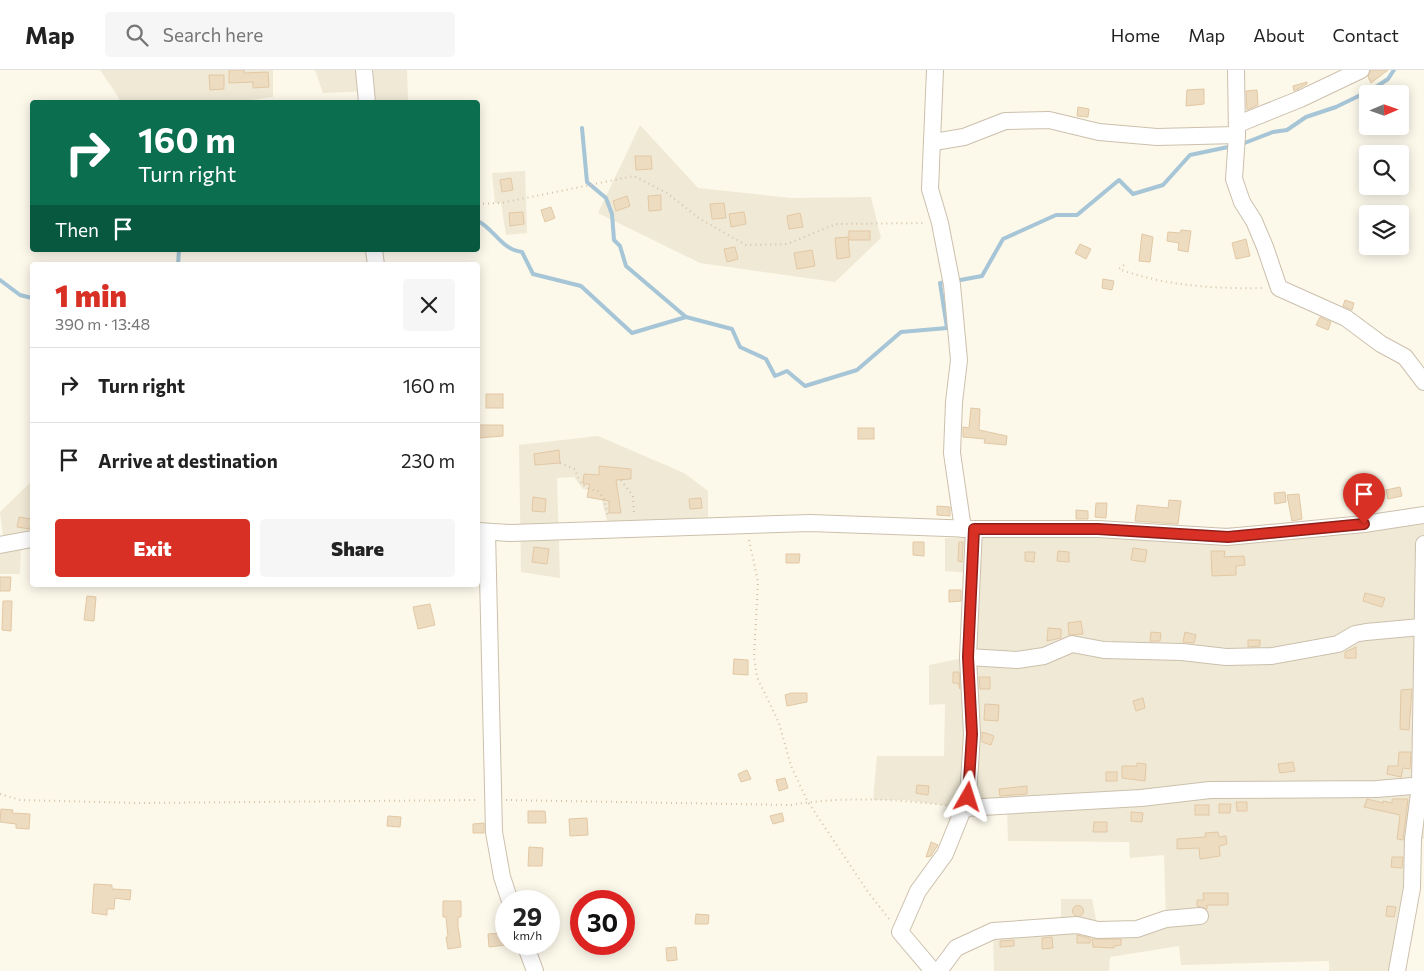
<!DOCTYPE html>
<html lang="en">
<head>
<meta charset="utf-8">
<style>
  :root { --surface:#fff; --page:#f6f6f6; --text:#222; --muted:#767676; --line:#e0e0e0; --accent:#d93025 }
  body { margin:0; font-family:Commissioner,sans-serif; background:var(--page); color:var(--text); height:100vh; display:flex; flex-direction:column; font-size:19px; white-space:nowrap }
  * { box-sizing:border-box; margin:0 }
  p { font-size:16px; color:var(--muted) }
  .icon { flex:none; width:28px; height:28px; fill:none; stroke:currentColor; stroke-width:2; stroke-linecap:round; stroke-linejoin:round }
  .map { position:relative; flex:1; overflow:hidden }
  .drawer { position:absolute; left:30px; top:192px; width:450px; height:325px; display:flex; flex-direction:column; background:var(--surface); border-radius:5px; box-shadow:0 2px 12px #0003 }
  .drawer>* { flex:none }
  .top-card { position:absolute; left:30px; top:30px; width:450px; height:152px; border-radius:5px; box-shadow:0 2px 12px #0003; background:#0b6e4f; color:#fff; overflow:hidden }
  .needle { width:32px; rotate:88deg }
  .tools { position:absolute; left:1359px; top:15px; display:grid; gap:10px }
  .tools a { display:grid; place-items:center; width:50px; height:50px; border-radius:5px; background:var(--surface); box-shadow:0 2px 12px #0003; font-size:25px }
  .speed { position:absolute; left:495px; top:820px; display:flex; gap:10px; font-size:25px; font-weight:700; text-align:center }
  .speed>* { display:grid; place-content:center; width:65px; height:65px; border-radius:50%; background:var(--surface); box-shadow:0 2px 12px #0003; line-height:1 }
  .speed small { font-size:12px; font-weight:400 }
  .speed .limit { border:8px solid #d22; background:#fff; color:#111 }
  .pin { position:absolute; display:grid; place-items:center; width:42px; height:42px; color:#fff; margin:-51px -21px; border-radius:50% 50% 50% 0; rotate:-45deg; box-shadow:0 0 5px #0007 }
  .pin .icon { rotate:45deg }
  .me { position:absolute; width:55px; margin:-28px; rotate:6deg; stroke-linejoin:round; filter:drop-shadow(0 0 4px #0008) }
  .turn { display:flex; align-items:center; gap:18px; height:105px; padding:0 25px; font-size:22px }
  .turn .icon { width:65px; height:65px; stroke-width:2.5 }
  .turn b { display:block; font-size:35px; line-height:42px }
  .then { display:flex; align-items:center; height:48px; padding:0 25px; background:#0003; gap:10px; font-size:19px }
  .round { display:grid; place-items:center; flex:none; width:52px; height:52px; border-radius:5px; background:var(--page) }
  .summary { display:flex; align-items:center; justify-content:space-between; height:85px; padding:0 25px }
  h1 { font-size:30px; font-weight:800; line-height:38px; color:var(--accent) }
  .action { display:flex; gap:10px; margin-top:auto; padding:10px 25px }
  .action a { flex:1; height:58px; border-radius:5px; background:var(--accent); color:#fff; font-size:20px; font-weight:800; line-height:58px; text-align:center }
  .action a+a { background:var(--page); color:var(--text) }
  ul { padding:0; list-style:none }
  li { display:flex; align-items:center; gap:15px; height:75px; padding:0 25px; border-top:1px solid var(--line) }
  li div { flex:1 }
  li b { display:block; font-size:19px }
  li em { font-style:normal }
  header { display:flex; align-items:center; gap:30px; box-sizing:border-box; height:70px; padding:0 25px; background:var(--surface); border-bottom:1px solid var(--line) }
  header strong { font-size:24px }
  nav { display:flex; gap:28px; margin-inline-start:auto; font-size:18px }
  .search { width:350px; height:45px; background:var(--page); display:flex; align-items:center; gap:12px; box-sizing:border-box; padding:0 18px; border-radius:5px; color:var(--muted); font-size:19px }
  .map>svg:first-child { display:block }
  .residential { fill:#f0e9d6 }
  .lines { fill:none; stroke-linecap:round; stroke-linejoin:round }
  .stream { stroke:#a6c5d6; stroke-width:4 }
  .building { fill:#eedcc1; stroke:#e2c8a4 }
  .minor-casing { stroke:#ccc0ad; stroke-width:18 }
  .path { stroke:#d5c2a6; stroke-width:2; stroke-dasharray:1 4; stroke-linecap:butt }
  .minor { stroke:#fff; stroke-width:16 }
  .route-casing { stroke:#8d1f18; stroke-width:12 }
  .route { stroke:#d93025; stroke-width:9 }
</style>
</head>
<body>
<header>
<strong>Map</strong>
<div class="search"><svg class="icon" aria-label="search" viewBox="0 0 24 24"><circle cx="10" cy="10" r="6"/><path d="M15 15l6 6"/></svg>Search here</div>
<nav><a>Home</a><a>Map</a><a>About</a><a>Contact</a></nav>
</header>
<div class="map">
<svg width="1424" height="901" viewBox="0 0 1424 901">
  <rect width="100%" height="100%" fill="#fcf8ea"/>
  <g class="residential">
    <path d="M100,0h173v27l-39,5h-115v-4z"/>
    <path d="M315,0h92l1,32h-41l-2,-11 -42,2z"/>
    <path d="M640,55l58,63 93,10 80,-1 10,41 -46,44 -135,-19 -102,-50z"/>
    <path d="M525,101l2,62 -21,2 -5,-32h-6l-3,-30z"/>
    <path d="M598,366l86,37 24,18v39l-98,3 -10,-40 -17,-4 -9,-12 -17,1 3,100 -39,-6 -2,-127z"/>
    <path d="M32,411v58l-11,1 -1,34h-20v-29l4,-1 -4,-32z"/>
    <path d="M1424,450v319h-11l-16,132h-68v-10l-148,4 -2,-19 -69,11 -1,14h-115l-1,-40 68,-4v-28h31l6,31 68,-11 -2,-64 -34,3 -1,-16 -121,-1 -1,-35 -42,2 -60,-8h-32l4,-44h67l1,-52 -16,1v-40l39,-8 4,-84 -27,-2v-33z"/>
  </g>
  <g class="lines">
    <g class="stream">
      <path d="M582,58l5,54 19,16 6,16 2,26 6,6 6,20 60,51"/>
      <path d="M1242,74l31,-12 14,-2 19,-13 30,-10 37,-18 15,-10 6,-9"/>
      <path d="M478,151c17,9 24,29 44,31l11,22 48,12 51,47 54,-16 46,12 8,18 26,12 9,17 12,-5 18,15 52,-16 44,-38 46,-4 -7,-45 8,-1"/>
      <path d="M178,195l1,-15"/>
      <path d="M0,210l20,15 12,3"/>
      <path d="M955,211l27,-5 21,-37 53,-24h21l42,-35 14,14 30,-9 27,-30 43,-9"/>
    </g>
  </g>
  <g class="building">
    <path d="M229,0h15v3l24,-1 1,15 -16,1v-6l-24,1z"/>
    <path d="M1371,0h17l-17,13 -3,-6z"/>
    <path d="M209,5h15v14l-14,1z"/>
    <path d="M1307,12v2l-13,7 -1,-5z"/>
    <path d="M1204,19v15l-18,2 1,-16z"/>
    <path d="M1257,20l1,15 -11,5 -1,-19z"/>
    <path d="M1078,37l11,2 -1,8 -11,-1z"/>
    <path d="M635,86h16l1,13 -16,1z"/>
    <path d="M511,108l2,12 -11,2 -2,-12z"/>
    <path d="M661,125v15l-12,1 -1,-15z"/>
    <path d="M627,126l3,10 -14,5 -3,-10z"/>
    <path d="M724,133l2,15 -14,1 -2,-15z"/>
    <path d="M551,137l4,11 -10,4 -4,-12z"/>
    <path d="M523,142l1,12 -14,2 -1,-13z"/>
    <path d="M744,142l2,12 -15,3 -2,-13z"/>
    <path d="M800,143l3,14 -14,2 -2,-13z"/>
    <path d="M1181,160l10,1 -3,21 -10,-2 1,-7 -12,-2 1,-9 12,1z"/>
    <rect x="849" y="161" width="21" height="9"/>
    <path d="M1142,164l11,3 -3,25 -11,-1z"/>
    <path d="M848,167l2,20 -13,2 -2,-21z"/>
    <path d="M1246,169l4,17 -14,3 -4,-16z"/>
    <path d="M1080,174l11,5 -5,10 -11,-6z"/>
    <path d="M735,177l3,12 -11,3 -3,-13z"/>
    <path d="M812,180l3,16 -18,3 -3,-16z"/>
    <path d="M1103,209l11,2 -2,9 -10,-2z"/>
    <path d="M1345,230l9,3 -2,7 -9,-4z"/>
    <path d="M1320,247l11,5 -3,8 -12,-5z"/>
    <rect x="486" y="324" width="17" height="14"/>
    <path d="M971,338l9,1 -1,21 28,6 -1,9 -22,-2 1,-4 -22,-2v-10l6,1z"/>
    <path d="M478,355h25v11l-25,2z"/>
    <rect x="858" y="358" width="16" height="11"/>
    <path d="M559,380l1,13 -25,2 -1,-11z"/>
    <path d="M599,396l32,3v10l-15,1 5,33h-12v-12l-22,-4 3,-13h-7l1,-10 15,1z"/>
    <path d="M1400,417l2,9 -14,3 -2,-9z"/>
    <path d="M1285,422l1,10 -11,2 -1,-11z"/>
    <path d="M1299,424l3,25 -10,2 -5,-26z"/>
    <path d="M533,427l13,2 -1,13 -13,-1z"/>
    <path d="M701,428l1,10 -12,1 -1,-10z"/>
    <path d="M1169,430l12,1 -3,23 -43,-3 2,-16 31,3z"/>
    <path d="M1096,433h11l-1,15 -11,-1z"/>
    <path d="M937,436l13,1v9l-13,-1z"/>
    <path d="M1076,440l12,1v8h-12z"/>
    <path d="M19,447l12,2 -1,10 -13,-2z"/>
    <path d="M913,472h11v14l-11,-1z"/>
    <path d="M959,472h4l-1,20 -4,-1z"/>
    <path d="M534,477l15,2 -2,15 -15,-2z"/>
    <path d="M1133,478l14,2 -2,12 -14,-2z"/>
    <path d="M1058,481l11,1v10l-12,-1z"/>
    <path d="M1211,481h14l-1,6 20,-1 1,9 -9,1v9l-24,1z"/>
    <path d="M1025,482h10l-1,10 -9,-1z"/>
    <path d="M786,484h14l-1,9h-13z"/>
    <path d="M0,507h11l-1,14h-10z"/>
    <path d="M949,520h12v11l-12,1z"/>
    <path d="M1365,523l20,5 -3,9 -19,-6z"/>
    <path d="M87,526l9,1 -2,24 -10,-1z"/>
    <path d="M3,531h9l-1,30 -9,-1z"/>
    <path d="M430,534l5,21 -17,4 -5,-22z"/>
    <path d="M1081,551l2,13 -14,1 -1,-12z"/>
    <path d="M1048,558l13,1v9l-14,3z"/>
    <path d="M1151,562l10,1 -1,8h-10z"/>
    <path d="M1185,562l11,3 -2,8 -11,-1z"/>
    <path d="M1248,570h12v6l-12,1z"/>
    <path d="M1356,577v11h-11v-6z"/>
    <path d="M734,589l14,1v15l-15,-1z"/>
    <path d="M953,602h6l1,17 -2,-6h-5z"/>
    <path d="M979,607h11v12h-10z"/>
    <path d="M1412,619l-3,41 -9,-1 1,-39z"/>
    <path d="M791,623h16v9l-20,4 -2,-11z"/>
    <path d="M1143,628l2,10 -9,3 -3,-10z"/>
    <path d="M985,634l14,1 -1,16 -14,-1z"/>
    <path d="M982,662l12,4 -3,9 -9,-3z"/>
    <path d="M1399,682h12l-1,17 -7,-1 -2,9 -14,-3 1,-8h10z"/>
    <path d="M1293,692l2,9 -15,2 -2,-9z"/>
    <path d="M1137,693l9,1 -1,17 -23,-3v-12h15z"/>
    <path d="M747,700l4,9 -10,3 -3,-8z"/>
    <rect x="1106" y="702" width="11" height="9"/>
    <path d="M785,708l3,10 -9,3 -3,-11z"/>
    <path d="M917,715l12,1 -1,9 -12,-2z"/>
    <path d="M1027,716v8l-27,2 -1,-7z"/>
    <path d="M1367,729l16,4v-2l9,2v-4h16l-5,41 -6,-1 3,-24 -36,-8z"/>
    <path d="M1236,732h11v9h-10z"/>
    <path d="M1219,734h12l-1,9h-11z"/>
    <rect x="1195" y="735" width="14" height="10"/>
    <path d="M1,739l12,1 -1,3 18,1 -1,15 -13,-1v-4l-16,-2z"/>
    <path d="M528,741h17l1,12h-18z"/>
    <path d="M1131,742l12,1 -1,9 -11,-1z"/>
    <path d="M782,743l2,8 -11,3 -3,-8z"/>
    <path d="M388,746l13,1 -1,10 -13,-1z"/>
    <path d="M587,748l1,17 -18,1 -1,-17z"/>
    <path d="M1094,752h13v10h-14z"/>
    <path d="M484,753v10h-11v-9z"/>
    <path d="M1218,762l1,5 7,-1 1,8 -8,2 1,10 -20,3 -1,-11 -22,1v-10l29,-2 -1,-4z"/>
    <path d="M931,772l7,3 -7,11 -5,1z"/>
    <path d="M529,777l14,1 -1,18h-14z"/>
    <path d="M1392,787h11l-1,11 -11,-1z"/>
    <path d="M94,814l18,1v4l19,1 -1,10 -15,-2 -1,11h-7v6l-15,-2z"/>
    <path d="M1203,823h25v12h-21v4l-10,-3v-6h7z"/>
    <path d="M443,831h18v16h-3v10l3,20 -13,2 -2,-12h2l-2,-20h-3z"/>
    <circle cx="1078" cy="841" r="5.5"/>
    <path d="M1387,836l9,1 -2,10 -8,-1z"/>
    <path d="M696,844l13,1 -1,9h-13z"/>
    <path d="M506,863v12l-17,2 -1,-13z"/>
    <path d="M1077,865l13,3v5h-13z"/>
    <path d="M1052,867l1,11 -11,1v-11z"/>
    <path d="M1092,869h29v6l-7,1v2l-21,-1z"/>
    <path d="M1014,870v6l-14,1v-6z"/>
    <path d="M676,877l1,13 -10,1 -1,-13z"/>
  </g>
  <g class="lines">
    <g class="minor-casing">
      <g id="minor">
        <path d="M364,0l3,32"/>
        <path d="M935,0l-5,119 10,34 12,62 7,75 -5,42 -2,51 11,76"/>
        <path d="M1236,0l1,65 -3,44 8,23 12,19 11,26 14,41 67,30 35,26 24,13 19,25"/>
        <path d="M1238,54l62,-25 61,-29"/>
        <path d="M934,72l30,-5 41,-16 44,-1 50,12 58,5 80,-2"/>
        <path d="M374,180l2,15"/>
        <path d="M478,461l33,2 299,-10 164,6h124l129,8 137,-13 60,-9"/>
        <path d="M487,462l7,300 8,45 8,24"/>
        <path d="M0,475l32,-6"/>
        <path d="M968,587l49,3 27,-4 28,-12 32,6 78,2 44,5 46,-1 66,-12 17,-10 11,-2 55,-5"/>
        <path d="M965,738l176,-10 69,-8 167,-1 47,-4"/>
        <path d="M525,874l10,27"/>
        <path d="M933,901l-33,-39 18,-41 27,-37 23,-57 4,-63 -4,-77 6,-128"/>
        <path d="M939,901l17,-23 37,-17 84,-6 21,5 39,-1 29,-10 34,-3"/>
        <path d="M1397,901l15,-83 1,-49 7,-53 4,-242"/>
      </g>
    </g>
    <g class="path">
      <path d="M478,134l23,-1 133,-27 33,17 33,26 46,26 41,-1 49,-20 89,-1"/>
      <path d="M1124,195l-5,4c46,17 96,20 145,19"/>
      <path d="M560,393l15,6c5,15 8,19 23,22l6,8 4,18"/>
      <path d="M621,410l12,16 1,18"/>
      <path d="M749,470l9,42 -4,75 3,20 22,46 12,43 17,36 60,90 22,28"/>
      <path d="M0,724l20,6 119,3 340,-3"/>
      <path d="M506,730l285,5c53,-9 106,-6 160,1"/>
    </g>
    <use href="#minor" class="minor"/>
  </g>
  <g class="lines">
    <g class="route-casing">
      <path id="route" d="M968,727l4,-63 -4,-77 6,-128h124l130,8 136,-13"/>
    </g>
    <use href="#route" class="route"/>
  </g>
</svg>
<div class="tools">
<a><svg class="needle" viewBox="-14 -14 28 28"><path d="M0-13l5 13h-10z" fill="#e53935"/><path d="M0 13l5-13h-10z" fill="#767676"/></svg></a>
<a><svg class="icon" aria-label="search" viewBox="0 0 24 24"><circle cx="10" cy="10" r="6"/><path d="M15 15l6 6"/></svg></a>
<a><svg class="icon" aria-label="layers" viewBox="0 0 24 24"><path d="M12 4l9 5-9 5-9-5zM3 14l9 5 9-5"/></svg></a>
</div>
<div class="speed"><div>29<small>km/h</small></div><div class="limit">30</div></div>
<div class="pin" style="left:1364px;top:454px;background:#d93025"><svg class="icon" aria-label="arrive" viewBox="0 0 24 24"><path d="M6 21V4h12l-3 4 3 4H6"/></svg></div>
<svg class="me" style="left:968px;top:727px" viewBox="-20 -20 40 40"><path d="M0-17L14 15 0 8-14 15z" fill="#d93025" stroke="#fff" stroke-width="4"/></svg>
<div class="top-card">
<div class="turn"><svg class="icon" aria-label="right" viewBox="0 0 24 24"><path d="M7 20v-9h11M14 6l5 5-5 5"/></svg><div><b>160 m</b>Turn right</div></div>
<div class="then">Then<svg class="icon" aria-label="arrive" viewBox="0 0 24 24"><path d="M6 21V4h12l-3 4 3 4H6"/></svg></div>
</div>
<section class="drawer">
<div class="summary"><div><h1>1 min</h1><p>390 m · 13:48</p></div><a class="round"><svg class="icon" aria-label="close" viewBox="0 0 24 24"><path d="M6 6l12 12M18 6L6 18"/></svg></a></div>
<ul>
<li><svg class="icon" aria-label="right" viewBox="0 0 24 24"><path d="M7 20v-9h11M14 6l5 5-5 5"/></svg><div><b>Turn right</b></div><em>160 m</em></li>
<li><svg class="icon" aria-label="arrive" viewBox="0 0 24 24"><path d="M6 21V4h12l-3 4 3 4H6"/></svg><div><b>Arrive at destination</b></div><em>230 m</em></li>
</ul>
<div class="action"><a>Exit</a><a>Share</a></div>
</section>
</div>
</body>
</html>
